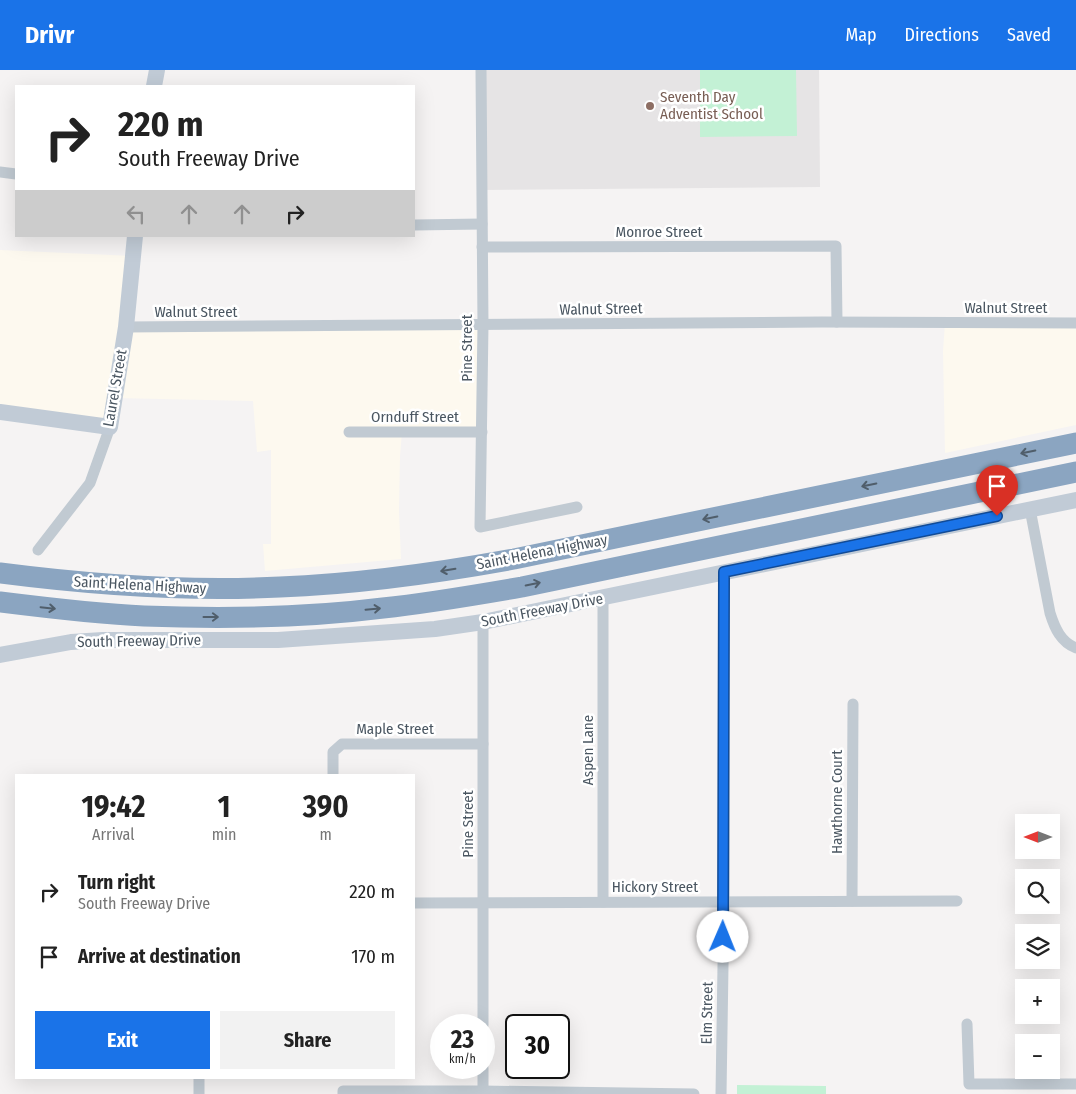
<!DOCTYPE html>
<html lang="en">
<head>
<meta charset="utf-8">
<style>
  :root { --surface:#fff; --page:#f2f2f2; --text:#222; --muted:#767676; --accent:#1a73e8 }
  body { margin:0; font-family:"Fira Sans Condensed",sans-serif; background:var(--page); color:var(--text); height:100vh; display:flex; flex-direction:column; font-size:19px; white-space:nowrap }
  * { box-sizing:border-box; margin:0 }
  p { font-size:16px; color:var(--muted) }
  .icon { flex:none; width:28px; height:28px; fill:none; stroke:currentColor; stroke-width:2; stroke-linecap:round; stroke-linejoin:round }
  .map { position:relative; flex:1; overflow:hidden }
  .side { position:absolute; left:15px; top:704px; width:400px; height:305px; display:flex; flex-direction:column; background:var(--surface); border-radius:0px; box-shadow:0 5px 20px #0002 }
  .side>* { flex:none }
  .guide { position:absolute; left:15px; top:15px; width:400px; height:152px; border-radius:0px; box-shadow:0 5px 20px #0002; background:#fff; color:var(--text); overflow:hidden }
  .needle { width:32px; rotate:270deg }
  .buttons { position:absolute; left:1015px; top:744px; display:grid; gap:10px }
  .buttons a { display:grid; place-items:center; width:45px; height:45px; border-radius:0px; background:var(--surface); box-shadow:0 5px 20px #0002; font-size:25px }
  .speed { position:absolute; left:430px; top:944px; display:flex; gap:10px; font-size:25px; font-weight:700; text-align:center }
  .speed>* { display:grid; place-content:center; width:65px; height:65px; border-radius:50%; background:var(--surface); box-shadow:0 5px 20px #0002; line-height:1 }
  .speed small { font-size:12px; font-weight:400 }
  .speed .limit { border:2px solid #111; border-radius:8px; background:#fff; color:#111 }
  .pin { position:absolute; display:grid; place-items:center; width:42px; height:42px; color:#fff; margin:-51px -21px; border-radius:50% 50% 50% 0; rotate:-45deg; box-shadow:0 0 5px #0007 }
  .pin .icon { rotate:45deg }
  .me { position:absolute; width:55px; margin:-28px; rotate:1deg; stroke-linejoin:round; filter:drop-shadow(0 0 4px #0008) }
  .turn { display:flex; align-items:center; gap:18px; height:105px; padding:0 20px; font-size:22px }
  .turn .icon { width:65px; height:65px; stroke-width:2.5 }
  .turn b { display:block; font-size:35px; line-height:42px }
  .lanes { display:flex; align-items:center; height:48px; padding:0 20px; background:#0003; justify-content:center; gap:25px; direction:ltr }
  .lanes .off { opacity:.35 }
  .eta { display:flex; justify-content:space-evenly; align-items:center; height:85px; text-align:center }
  .eta b { font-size:30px; font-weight:700; line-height:35px }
  .cta { display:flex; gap:10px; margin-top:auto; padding:10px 20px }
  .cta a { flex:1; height:58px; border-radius:0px; background:var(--accent); color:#fff; font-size:20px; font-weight:700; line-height:58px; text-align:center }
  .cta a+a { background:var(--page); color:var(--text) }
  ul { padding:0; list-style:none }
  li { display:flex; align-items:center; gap:15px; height:65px; padding:0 20px }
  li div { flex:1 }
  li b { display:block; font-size:19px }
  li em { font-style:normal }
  header { display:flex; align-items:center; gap:30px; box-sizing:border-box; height:70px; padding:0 25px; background:var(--accent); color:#fff }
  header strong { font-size:24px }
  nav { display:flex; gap:28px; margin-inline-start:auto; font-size:18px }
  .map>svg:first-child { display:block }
  .commercial { fill:#fdf9ef }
  .education { fill:#e6e4e5 }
  .green { fill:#c3f1d5 }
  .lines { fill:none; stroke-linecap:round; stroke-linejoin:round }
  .street { stroke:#c1cad2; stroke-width:11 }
  .secondary { stroke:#c1cbd6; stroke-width:16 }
  .highway { stroke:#8ba5c1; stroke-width:21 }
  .oneway { stroke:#505e6b }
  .route-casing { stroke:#114b97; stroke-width:12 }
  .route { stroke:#1a73e8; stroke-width:9 }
  .education-dot { fill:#8d6e63; stroke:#fff; stroke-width:2 }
  .labels { text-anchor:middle; stroke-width:5; stroke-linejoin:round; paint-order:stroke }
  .education-label { font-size:15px; fill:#785e54; stroke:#fff; text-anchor:start }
  .street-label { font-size:15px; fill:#4a5661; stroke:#fff }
</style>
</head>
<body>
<header>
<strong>Drivr</strong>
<nav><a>Map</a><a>Directions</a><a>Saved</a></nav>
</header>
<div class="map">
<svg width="1076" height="1024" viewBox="0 0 1076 1024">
  <rect width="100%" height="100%" fill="#f5f3f3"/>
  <g class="commercial">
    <path d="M0,180l133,6 -7,71 357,-2 -1,107h-80l-2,24 -1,55 2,48 -136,12 -2,-27h8v-94l-14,2 -4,-51 -138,-3 -5,29 -110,-15z"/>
    <path d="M945,253h131v102l-131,28 -2,-102z"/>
  </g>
  <path class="education" d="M481,0h338l1,117 -338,3z"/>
  <g class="green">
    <path d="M700,0h96l1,66 -97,1z"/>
    <path d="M737,1015l89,1v8h-89z"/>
  </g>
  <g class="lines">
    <g class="street">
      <path d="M481,0l2,255 -3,202 97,-20"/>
      <path d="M0,102l16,2"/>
      <path d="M414,155l68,-1"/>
      <path d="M482,177l354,-1 1,76"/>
      <path d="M126,257l696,-5 254,1"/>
      <path d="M349,362h133"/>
      <path d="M1030,439l20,104c5,16 11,29 26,35"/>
      <path d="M38,480l52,-67 20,-56"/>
      <path d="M603,528v304"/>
      <path d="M483,552v403"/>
      <path d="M333,705v-23l9,-8h141"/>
      <path d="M852,831l1,-197"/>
      <path d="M414,833l543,-2"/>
      <path d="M967,954l2,60h107"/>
      <path d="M199,1024v-16"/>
      <path d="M343,1024v-3h140l211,3"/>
      <path d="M483,1024v-26"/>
      <path d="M721,1024l3,-192v-329"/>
    </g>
    <g class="secondary">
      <path d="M154,16l3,-16"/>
      <path d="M0,342l110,15 16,-100 9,-91"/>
      <path d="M0,585l71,-13 32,-2h175l157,-11 48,-7 593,-122"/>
    </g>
    <g class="highway">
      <path d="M0,503c93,12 186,19 280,14 79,-3 157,-14 234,-28l562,-116"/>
      <path d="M0,532c48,6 96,12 144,14 79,3 160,2 239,-8 47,-5 93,-13 139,-21l554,-115"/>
    </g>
  </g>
  <defs><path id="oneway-shaft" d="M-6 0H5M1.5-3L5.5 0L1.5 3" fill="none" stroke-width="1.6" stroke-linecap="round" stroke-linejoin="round" transform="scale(1.25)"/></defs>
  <g class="oneway">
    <use href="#oneway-shaft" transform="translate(1028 382) rotate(168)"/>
    <use href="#oneway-shaft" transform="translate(869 415) rotate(168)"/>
    <use href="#oneway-shaft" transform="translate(710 448) rotate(168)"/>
    <use href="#oneway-shaft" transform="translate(448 500) rotate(171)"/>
    <use href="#oneway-shaft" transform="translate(533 514) rotate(-12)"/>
    <use href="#oneway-shaft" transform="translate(48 538) rotate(6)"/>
    <use href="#oneway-shaft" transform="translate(373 539) rotate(-5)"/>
    <use href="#oneway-shaft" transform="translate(211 547)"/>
  </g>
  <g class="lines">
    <g class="route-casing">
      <path id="route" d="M723,867l1,-365 273,-56"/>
    </g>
    <use href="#route" class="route"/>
  </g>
  <circle class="education-dot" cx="650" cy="36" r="5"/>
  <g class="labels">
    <g class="education-label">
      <text x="660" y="32">Seventh Day<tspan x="660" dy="17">Adventist School</tspan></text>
    </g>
    <g class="street-label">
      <text x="659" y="167">Monroe Street</text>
      <text x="1006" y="243">Walnut Street</text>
      <text transform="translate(601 239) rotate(-1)" y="5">Walnut Street</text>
      <text x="196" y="247">Walnut Street</text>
      <text transform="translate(467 278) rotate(-90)" y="5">Pine Street</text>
      <text transform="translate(115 318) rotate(-80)" y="5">Laurel Street</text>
      <text x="415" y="352">Ornduff Street</text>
      <text transform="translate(542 482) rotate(-11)" y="5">Saint Helena Highway</text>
      <text transform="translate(140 515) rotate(3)" y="5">Saint Helena Highway</text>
      <text transform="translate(542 540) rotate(-11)" y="5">South Freeway Drive</text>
      <text transform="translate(139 571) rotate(-1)" y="5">South Freeway Drive</text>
      <text x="395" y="664">Maple Street</text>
      <text transform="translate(588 680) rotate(-90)" y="5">Aspen Lane</text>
      <text transform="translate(837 732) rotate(-90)" y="5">Hawthorne Court</text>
      <text transform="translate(468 754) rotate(-90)" y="5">Pine Street</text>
      <text x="655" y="822">Hickory Street</text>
      <text transform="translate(707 943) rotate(-89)" y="5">Elm Street</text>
    </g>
  </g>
</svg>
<div class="buttons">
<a><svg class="needle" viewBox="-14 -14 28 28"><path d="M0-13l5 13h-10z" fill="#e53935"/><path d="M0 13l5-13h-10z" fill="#767676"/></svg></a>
<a><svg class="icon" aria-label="search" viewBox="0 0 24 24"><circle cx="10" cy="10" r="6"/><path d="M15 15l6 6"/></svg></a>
<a><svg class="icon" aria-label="layers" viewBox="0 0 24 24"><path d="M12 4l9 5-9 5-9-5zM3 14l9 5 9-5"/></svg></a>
<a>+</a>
<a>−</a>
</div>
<div class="speed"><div>23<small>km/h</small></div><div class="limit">30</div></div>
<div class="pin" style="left:997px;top:446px;background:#d93025"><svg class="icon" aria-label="arrive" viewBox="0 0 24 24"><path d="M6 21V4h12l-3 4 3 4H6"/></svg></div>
<svg class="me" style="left:723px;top:867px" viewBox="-20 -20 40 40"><circle r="19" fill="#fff"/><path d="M0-13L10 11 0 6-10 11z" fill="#1a73e8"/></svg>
<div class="guide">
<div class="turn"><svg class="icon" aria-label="right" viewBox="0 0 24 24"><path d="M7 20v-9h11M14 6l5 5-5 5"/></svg><div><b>220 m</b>South Freeway Drive</div></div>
<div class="lanes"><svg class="icon off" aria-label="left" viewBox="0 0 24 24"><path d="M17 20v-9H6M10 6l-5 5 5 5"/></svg><svg class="icon off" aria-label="ahead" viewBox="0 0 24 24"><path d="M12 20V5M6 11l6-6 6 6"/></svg><svg class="icon off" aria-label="ahead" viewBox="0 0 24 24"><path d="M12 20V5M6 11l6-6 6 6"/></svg><svg class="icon" aria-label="right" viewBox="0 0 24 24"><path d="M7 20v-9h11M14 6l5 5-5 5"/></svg></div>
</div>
<section class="side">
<div class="eta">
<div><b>19:42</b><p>Arrival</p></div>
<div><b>1</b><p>min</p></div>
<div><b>390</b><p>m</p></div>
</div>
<ul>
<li><svg class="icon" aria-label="right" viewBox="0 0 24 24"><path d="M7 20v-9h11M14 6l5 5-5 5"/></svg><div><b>Turn right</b><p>South Freeway Drive</p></div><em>220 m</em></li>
<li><svg class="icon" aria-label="arrive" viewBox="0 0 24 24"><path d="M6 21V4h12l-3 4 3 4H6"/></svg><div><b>Arrive at destination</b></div><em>170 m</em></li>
</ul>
<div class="cta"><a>Exit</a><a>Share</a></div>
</section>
</div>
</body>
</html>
